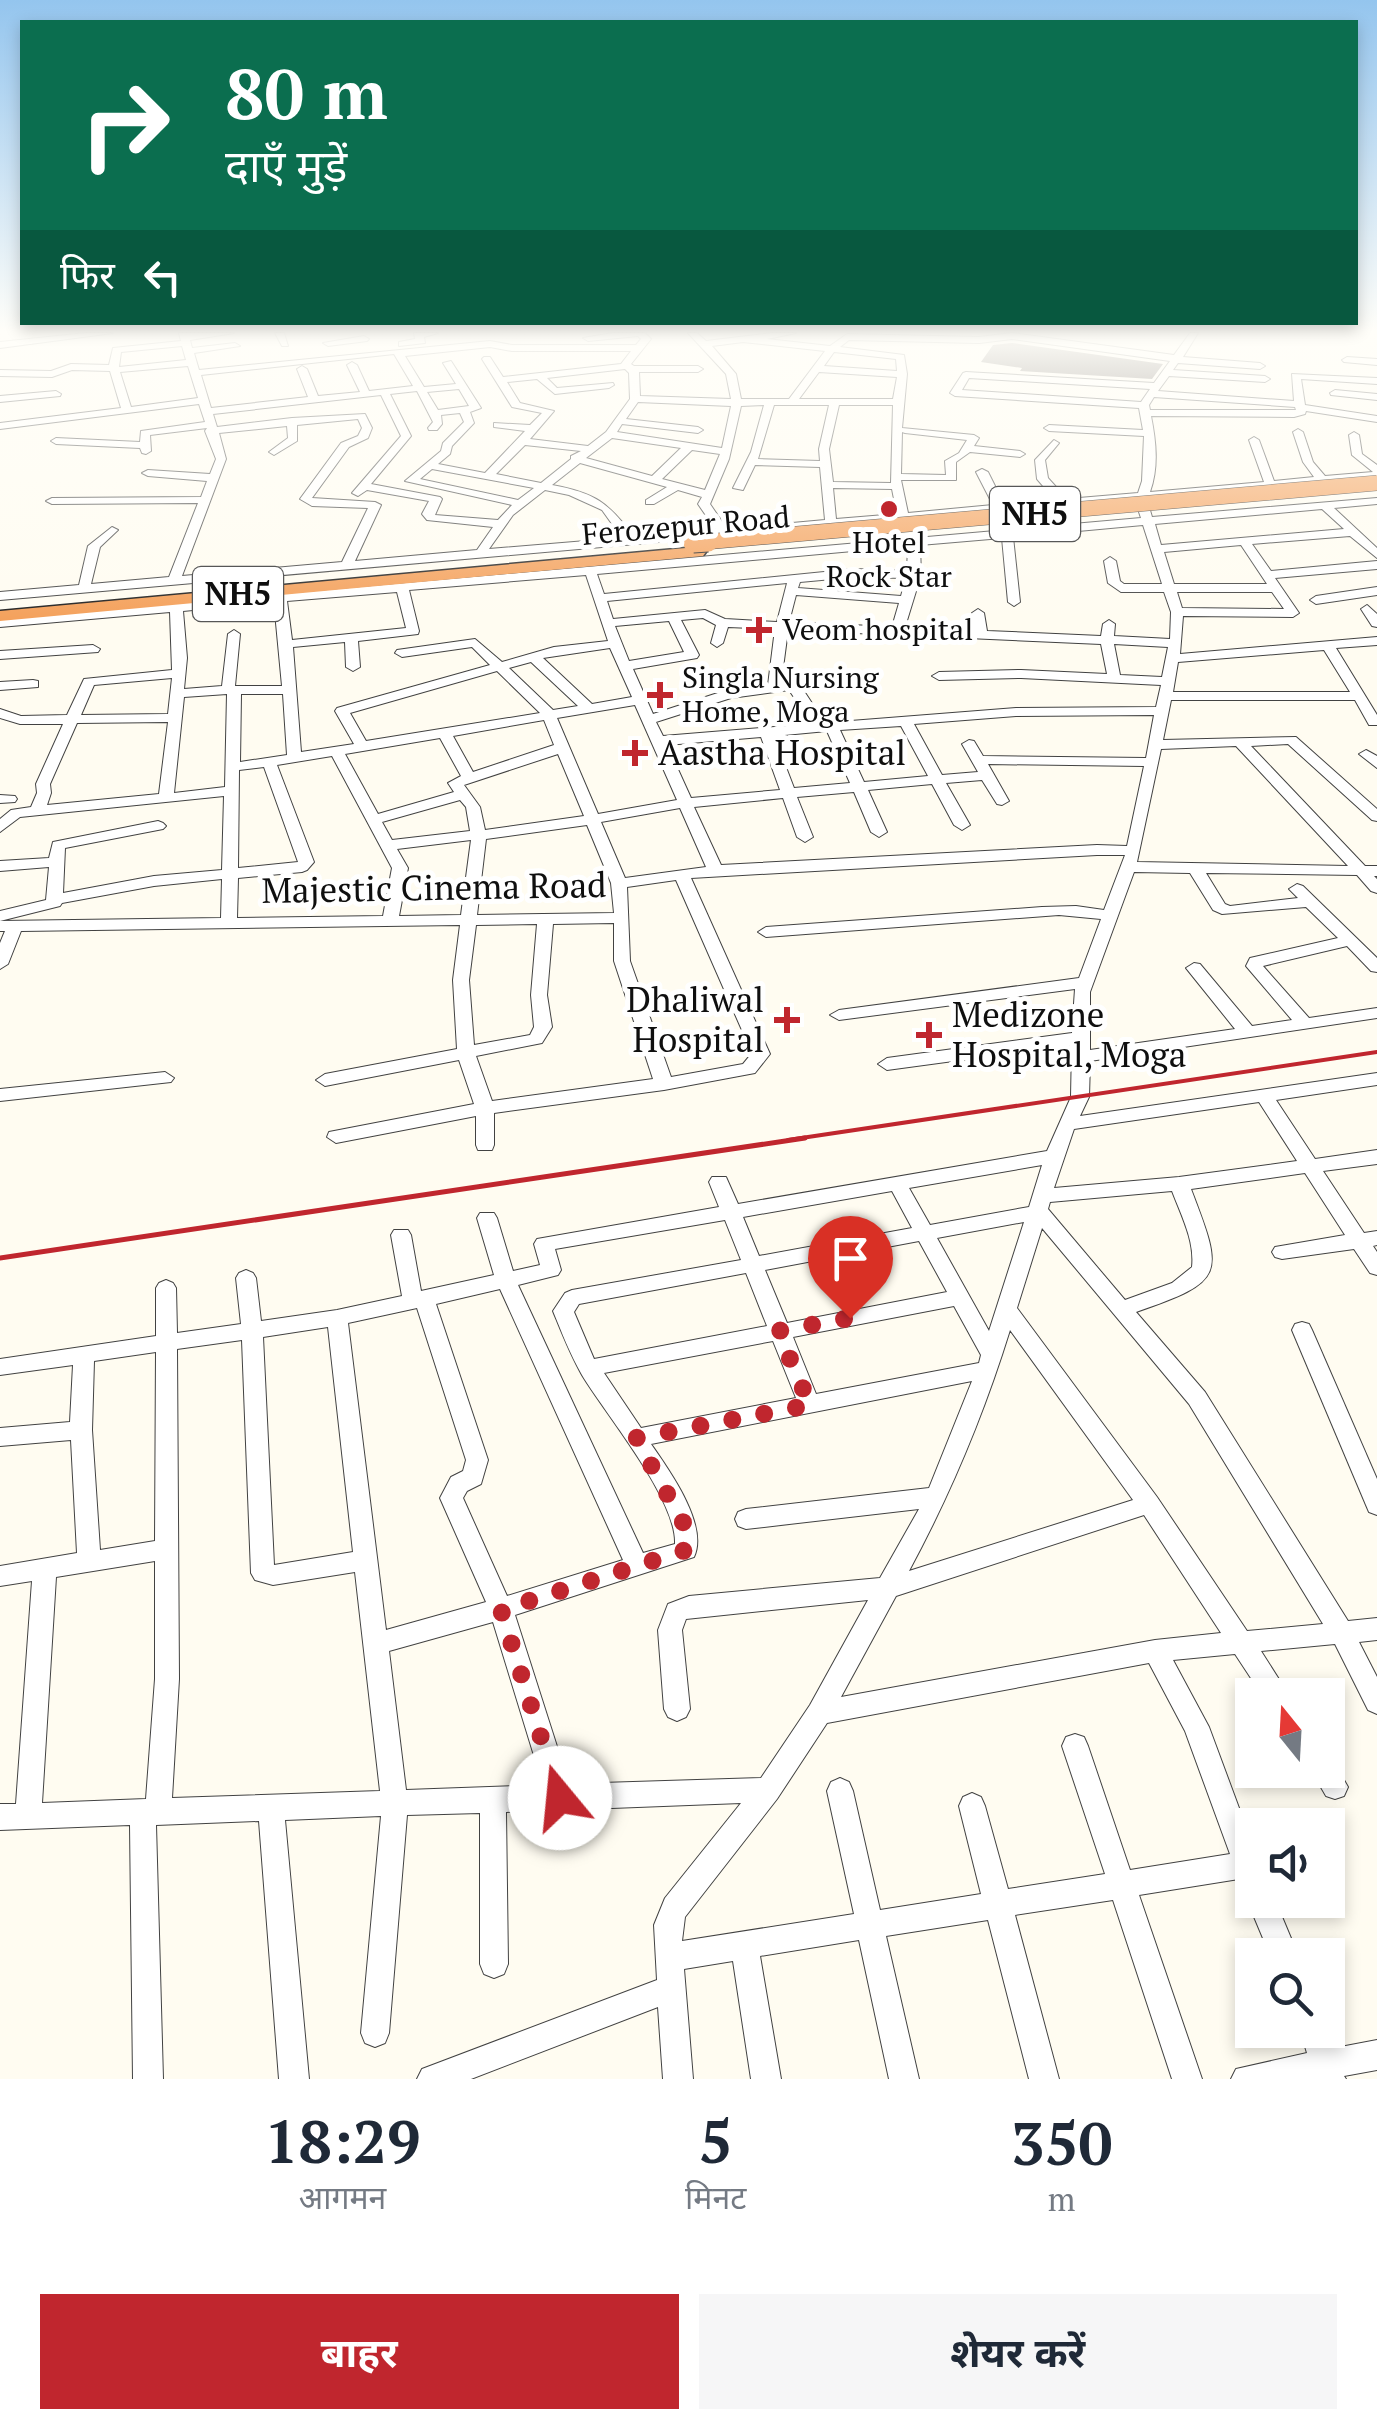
<!DOCTYPE html>
<html lang="hi">
<head>
<meta charset="utf-8">
<style>
  :root { --surface:#fff; --page:#f6f6f7; --text:#1f2937; --muted:#747a83; --accent:#c0262e }
  body { margin:0; font-family:"PT Serif","Noto Sans Devanagari",serif; background:var(--page); color:var(--text); height:100vh; display:flex; flex-direction:column; font-size:38px; white-space:nowrap }
  * { box-sizing:border-box; margin:0 }
  p { font-size:32px; color:var(--muted) }
  .icon { flex:none; width:55px; height:55px; fill:none; stroke:currentColor; stroke-width:2; stroke-linecap:round; stroke-linejoin:round }
  .map { position:relative; height:2079px; overflow:hidden }
  .side { display:flex; flex-direction:column; background:var(--surface); flex:1 }
  .side>* { flex:none }
  .banner { position:absolute; left:20px; top:20px; width:1338px; height:305px; border-radius:0px; box-shadow:0 5px 15px #0003; background:#0b6e4f; color:#fff; overflow:hidden }
  .needle { width:65px; rotate:342deg }
  .buttons { position:absolute; left:1235px; top:1678px; display:grid; gap:20px }
  .buttons a { display:grid; place-items:center; width:110px; height:110px; border-radius:0px; background:var(--surface); box-shadow:0 5px 15px #0003; font-size:50px }
  .pin { position:absolute; display:grid; place-items:center; width:85px; height:85px; color:#fff; margin:-102px -42px; border-radius:50% 50% 50% 0; rotate:-45deg; box-shadow:0 0 10px #0007 }
  .pin .icon { rotate:45deg }
  .me { position:absolute; width:110px; margin:-55px; rotate:343deg; stroke-linejoin:round; filter:drop-shadow(0 0 8px #0008) }
  .turn { display:flex; align-items:center; gap:35px; height:210px; padding:0 40px; font-size:45px }
  .turn .icon { width:130px; height:130px; stroke-width:2.5 }
  .turn b { display:block; font-size:70px; line-height:85px }
  .then { display:flex; align-items:center; height:95px; padding:0 40px; background:#0003; gap:20px; font-size:38px }
  .eta { display:flex; justify-content:space-evenly; align-items:center; height:170px; text-align:center }
  .eta b { font-size:60px; font-weight:700; line-height:70px }
  .button { display:flex; gap:20px; margin-top:auto; padding:20px 40px }
  .button a { flex:1; height:115px; border-radius:0px; background:var(--accent); color:#fff; font-size:40px; font-weight:700; line-height:115px; text-align:center }
  .button a+a { background:var(--page); color:var(--text) }
  .map>svg:first-child { display:block }
  .building { fill:#58504b }
  .lines { fill:none; stroke-linecap:round; stroke-linejoin:round }
  .minor-casing { stroke:#424242; stroke-width:2 }
  .highway-casing { stroke:#202020; stroke-width:3 }
  .minor { fill:#fff; fill-rule:evenodd }
  .highway { fill:#f4a05a; fill-rule:evenodd }
  .rail-far1 { stroke:#c0262e; stroke-width:4 }
  .rail { stroke:#c0262e; stroke-width:5 }
  .highway-bridge-far1-casing { stroke:#202020; stroke-width:16; stroke-linecap:butt }
  .highway-bridge-casing { stroke:#202020; stroke-width:21; stroke-linecap:butt }
  .highway-bridge-far1 { stroke:#f4a05a; stroke-width:15 }
  .highway-bridge { stroke:#f4a05a; stroke-width:19 }
  .route { stroke:#c0262e; stroke-width:18; stroke-dasharray:0 32.4 }
  .poi-dot { fill:#c0262e; stroke:#fff; stroke-width:4 }
  .labels { text-anchor:middle; stroke-width:10; stroke-linejoin:round; paint-order:stroke }
  .far-street-label { font-size:30px; fill:#0f0f0f; stroke:#fff }
  .far-poi-label { font-size:30px; fill:#0f0f0f; stroke:#fff; text-anchor:start }
  .shield { fill:#fff; stroke:#575757; stroke-width:2.5 }
  .shield-label { font-size:32px; font-weight:bold; fill:#0f0f0f }
  .poi-label { font-size:35px; fill:#0f0f0f; stroke:#fff; text-anchor:start }
  .street-label { font-size:35px; fill:#0f0f0f; stroke:#fff }
</style>
</head>
<body>
<div class="map">
<svg width="1377" height="2079" viewBox="0 0 1377 2079">
  <rect width="100%" height="100%" fill="#fffcf1"/>
  <path class="building" d="M1012,343l151,21 -11,15 -132,-8 2,-3 -41,-6 12,-17z"/>
  <g class="lines">
    <g class="minor-casing">
      <g id="minor">
        <path d="M86,333h27l-113,15v-6z"/>
        <path d="M179,333h55l-44,7 2,8 43,-5 5,3 -46,7 5,17 291,-29 22,4h124l5,-6 -3,-3 -50,5 -5,-3 30,-5h32l6,6 -20,25 3,2h64l5,3 -5,3h-59l1,24 91,3 -5,-25 -38,-41h9l9,8 66,-8h24l-29,6 63,7 17,-12 132,3 33,-4 162,22 16,-22h8l-15,24 77,6 5,3 -5,3 -82,-6 -5,7 92,6 5,3 -5,3 -96,-6 -11,15 136,10 -2,-27 85,4v6l-76,-5 4,26 72,11v6l-71,-11 -1,3 -11,3 -143,-1c5,25 8,51 -1,76l114,-10 -15,-42 5,-3 5,3 15,41 40,-4 -11,-15 -10,-30 5,-3 5,3 10,30 12,14 48,-4 -21,-17 -3,-20 5,-3 5,3 3,19 15,11v13l-230,22 5,17 225,-19v6l-43,4 43,40v10l-27,-22 -98,8 19,27 106,-10v8l-102,9 24,35 -6,4 -110,-1 -3,38 197,-17v8l-41,3 41,67v10h-8l-14,-25h-184l-8,40 133,-3 81,72v12l-5,-1 -84,-76 -37,2 114,120h12v10h-3l3,3v14l-6,-2 -14,-16 -151,-2 19,31 5,2 68,-8 -9,-9 8,-5 6,2 74,72v14l-6,-1 -24,-25 -84,20 46,52 68,-10v10l-287,43 -1,36 -9,19 297,-43v12l-101,15 39,59 62,-9v14l-54,7 41,62 13,-2v14l-4,1 4,6v23l-7,-2 -16,-24 -72,10 -7,-2 -3,-5 3,-5 70,-12 -40,-62 -114,16c33,86 35,92 -55,123l69,80 143,229 29,-3v22l-18,2 18,35v37l-9,-4 -33,-66 -74,7 28,44h-27l-27,-41 -62,6 36,67 43,116v57h23l23,55h-28l-23,-55 4,-9 -9,-3 -3,-9 -100,16 63,184h-30l-59,-179 -98,15 44,164h-30l-41,-159 -102,16 33,143h-30l-30,-139 -99,16 21,123h-30l-18,-118 -49,8 9,110h-30l-5,-72 -187,72h-54l5,-10 235,-89 -3,-55 11,-27 76,-95 -235,9 2,152 -4,10 -10,4 -10,-4 -4,-10v-151l-73,2 -18,218 -4,10 -10,4 -10,-4 -4,-10 20,-217 -96,4 24,259h-30l-20,-258 -103,4 7,254h-30l-3,-254 -130,5v-26h16l16,-223 -32,5v-20l77,-13 -6,-113 -71,6v-18l70,-6 3,-57 -73,10v-16l156,-23v-48l3,-5 7,-3 7,3 3,5 1,45 64,-9 -5,-46 3,-5 7,-3 7,3 3,5 5,43 76,-11 65,-14 -11,-61 3,-5h14l3,5 10,56 73,-16 -17,-57 3,-5h14l3,5 16,53 27,-6 -6,-21 3,-5 182,-32 -10,-25 3,-5h14l12,27 309,-53 24,-54 1,-52 -185,25 -9,-6 9,-6 185,-25 3,-44 -236,31 -9,-5 9,-5 240,-32 22,-59 -42,-4 -293,22 -8,-5 8,-5 276,-20 34,-1 28,4 21,-55h-28l-406,23 79,176 -15,19 -91,17 -170,23v32l-2,5h-14l-2,-5v-29l-140,27 -9,-6 2,-5 145,-28 -15,-44 -134,26 -9,-6 9,-6 132,-25 -4,-69 7,-55 -439,6 -13,33 -8,5v-26l5,-12h-5v-10l221,-3 1,-39 -68,7 -92,17 -2,3 -60,15v-10l46,-11 3,-33 -49,4v-10l49,-3 4,-16 105,-21 5,2 3,3 -3,3 -98,19 -2,45 91,-17 68,-6 2,-74 -204,21 -20,15v-13l11,-9 20,-3 6,-14 -1,-9 27,-60h-43l-20,-6v-9l21,7 46,-1 17,-36 88,-9 -2,-58 -170,15v-8l1141,-101 -6,-18 -1135,100v-8l79,-7 9,-39 24,-19 6,3 -18,17 -9,37 78,-7 29,-74 -146,1 -6,-3 6,-3 149,-1 6,-16 -59,-5 -6,-3 6,-3 62,4 6,-15 -11,-28 2,-3 -57,7 1,16 -5,3 -4,-1 -2,-5 -84,-4 -5,-3 5,-3 84,4 1,-11 64,-9 -6,-18 -199,25v-6l121,-15 -11,-37 -38,-1 -20,7 -52,-1v-6l51,1 20,-7 38,1 4,-17 68,-7zM1012,339l158,22 -16,22 -188,-11 -3,1 -13,20 5,3 184,12 4,22 -94,-5 -5,3 5,3 95,5 -2,45 -4,12 -71,6 -19,-21 -3,-18 14,-17 -5,-3 -19,20 2,19 18,21 -51,4 -16,-32 -6,-3 -6,3 17,33 -85,8 -7,-33h55v-18l14,-10 50,5 5,-3 -5,-3 -46,-5 5,-8 -5,-3 -72,-7 5,-54 -3,-19 -64,-8 9,-7 130,3zM743,342l82,9 -36,48h-48l-5,-25 -24,-28zM182,346l4,14 -67,7 2,-15zM490,347l22,4h119l-10,13 -118,13 -13,-20h-6l-2,2 30,48 30,6 -12,12 -36,-2v4l31,4 -40,42 -47,-9 12,-10 2,-8 22,-23 -4,-11 11,-4 -30,-47 -8,2 13,21 -32,3 -19,-31zM834,352l62,7 1,12 -73,-5zM394,354l19,32 -44,5 -12,-26 -5,-3 -5,3 13,27 -42,4 -11,-27 -5,-3 -5,3 11,28 -97,11 -10,-33zM188,366l10,32 -67,9 -11,-35zM625,369l4,4 1,26 -24,33 -18,14 -58,-7 24,-28 -34,-8 -13,-21 30,-3 18,15 54,-6 5,-3 -1,-2 -56,5 -10,-10zM819,372l78,5 -4,22h-94zM969,378l181,11 -9,13 -179,-12zM459,389l10,17 -31,4 -11,-18zM417,391l16,31 -5,6 1,2h8l5,-6 -1,-9 19,-2 4,9 -21,21 -2,8 -36,30 107,24 -14,15 -63,-5 7,-16 -2,-2 -69,-13 40,-48 -21,-42zM381,395l20,41 -49,57 6,3 9,-6 62,11 -7,13 5,6 66,7 -16,23 -122,11 26,-56 -6,-3 -63,-4 37,-51 19,-9 4,-10 -7,-14 -73,4 -75,9 -4,-13zM1154,397l141,10 1,3h-146l-1,-5zM638,402l93,4 -9,42 -105,-16 5,-8 76,9 5,-3 -5,-3 -72,-8zM764,405l-13,47 -18,36 10,2 12,-25 65,2 5,53 -98,9 -17,-25 19,-45 12,-53zM774,405h55l-10,44 1,12 -62,-2zM839,405h54l-2,78 -58,-1 -4,-33zM358,419l4,9 -4,8 -17,7 -41,56 12,7 56,2 -26,54 -160,14 44,-117 -7,-26 68,-7 1,12 -19,14 5,3 23,-14v-16zM902,432l3,1 62,7 -8,13 -14,8 1,14 -45,-1zM612,438l69,10 -29,28 -66,-18zM525,445l56,6 -10,5v3l-30,24 -45,-9zM692,450l28,4 -15,36 -43,-11zM580,463l87,24 -21,13v4h8l24,-14 24,7 -4,7 18,26 -82,7c-26,-35 -39,-44 -82,-52zM432,469l102,19 -16,12 -98,-21zM833,488l59,1 5,25 -61,5zM545,490l24,5 33,15 20,28 -133,11 24,-34zM1322,509l22,20 -183,16 -6,-21zM1143,525l19,59h-38l-4,-3 -4,-20 -6,-4 -6,4 4,22 13,9h43l7,20 -1,27 -56,-3 1,-12 -6,-4 -6,4 -2,12 -114,-5 -3,-18 -6,-4 -6,4 2,17 -69,-3 16,-52 -1,-30 82,-7 6,64 6,4 6,-4 -7,-65zM1241,545l26,39h-93l-10,-32zM908,546l-1,25 -53,-2 -250,25 -7,-20zM586,575l22,66 -54,6 -52,15 -27,-23 -78,11 -2,3 7,4 70,-10 18,18 -153,43 -2,3 19,33 -53,8 -8,-105 52,-5 1,25 7,4 7,-4 -2,-26 60,-7 1,-3 -10,-41zM854,577l52,1 -5,18 -103,-8 2,-6zM787,583l-10,39 -52,-3 -20,-9 -92,9 -6,-18zM397,592l9,36 -114,12 -5,-39zM1177,592h95l12,17 -102,-1zM796,595l103,8 -7,24 -103,-5zM274,602l8,84h-47l5,-52 -6,-4 -6,4 -6,52 -38,3 3,-31 -4,-47zM703,618l13,7 -5,18 6,4 6,-4 5,-16 47,2 -7,56 -44,6 -71,23 -20,-45 64,-11 2,-3 -18,-35zM669,621l15,31 -55,9 -14,-35zM788,630l313,14 6,30 -86,-4 -82,2 -7,4 7,4 82,-2 140,7 -5,22 -140,1 -191,15 -23,-35 41,-6 7,-4 -7,-4 -62,9zM1114,644l54,3 -6,30 -42,-2zM610,648l22,49 -40,7 -49,-46zM1324,650l26,42h-177l5,-30zM531,662l47,44 -25,4 -44,-42zM497,671l43,42 -174,28 -16,-28zM172,678l-4,36 -87,1 13,-30zM789,690l23,34 -149,12 -7,-14 75,-24zM227,694l-2,93 -51,6 10,-96zM241,694h42l4,61 -47,7zM635,705l42,95 -79,14 -41,-96zM1154,715l-8,43 -163,-2 -9,-15 -5,-1 -7,4 16,28 -36,3 -28,-51 102,-8zM544,720l10,25 -81,27 -20,-36zM168,722l-9,72 -112,11 4,-12 -1,-9 27,-61zM901,726l27,50 -64,6 -24,-52zM827,731l23,52 -56,5 -20,-52zM761,737l19,53 -89,8 -24,-53zM440,738l21,38 -13,7 6,9 -76,22 -33,-60zM1236,746l112,120 -211,-4 24,-113zM558,754l26,62 -99,14 -5,-23 -16,-22zM332,756l60,112 -9,48 -146,2 1,-40 64,-6 5,-2 7,-8 -37,-97zM988,764l156,2 -17,80 -30,-1 -376,20 -27,-58 89,-9 14,39 8,5 8,-5 -16,-40 57,-5 17,40 8,5 8,-5 -19,-42 64,-6 22,41 8,5 8,-5 -24,-42 36,-3 15,24 5,1 7,-4zM264,767l34,95 -60,6 1,-98zM460,800l6,7 4,24 -78,9 -10,-18zM680,808l26,59 -81,11 -24,-56zM587,825l24,58 3,30 -137,2 9,-76zM471,840l-10,75 -62,1 9,-48 -11,-19zM1134,872l56,1 23,37 9,4 84,-7 32,31 -88,20 -4,8 46,54 -40,6 -52,-62 -6,-1 -8,5 49,61 -145,21v-58zM676,880l76,173 -9,11 -72,13 -41,-116 -3,-74zM614,923v38l39,118 -161,22 -16,-45 66,-13 10,-16 -5,-32 6,-71zM537,924l-6,71 3,32 -4,8 -56,10 -5,-65 7,-55zM1259,1102l38,59 -118,16 -125,11 20,-59zM1042,1165l-13,42 -99,18 -21,-37zM892,1191l20,37 -153,28 -16,-39zM1172,1191c9,24 23,50 20,76l-20,16 -47,17 -77,-91 2,-7zM725,1220l16,40 -169,30 -7,3 -12,18c9,22 17,43 29,64 24,40 95,124 93,169l-32,9 -125,-268 40,-10 3,-5 -6,-21zM1024,1222l-35,109 -52,-93zM1042,1228l147,176 134,220 -76,7 -90,-134 -140,-189zM919,1241l28,51 -160,31 -22,-53zM746,1273l21,53 -173,33 -20,-47 5,-8zM500,1289l123,271 -116,36 -44,-98 4,-7 14,-7 7,-24 -52,-156zM954,1306l27,49 -2,8 -163,31 -23,-57zM417,1308l49,152 -3,11 -12,6 -11,21 46,104 -100,28 -38,-307zM328,1327l25,225 -79,13 -11,-228zM1010,1330l123,170 -224,71c42,-78 75,-157 101,-241zM242,1340l9,233 4,7 18,5 82,-13 25,219 -208,7 7,-119 -2,-330zM773,1341l23,57 -155,30 -37,-55zM156,1352l-1,189 -55,9 -8,-120 2,-69zM972,1381l-43,107 -183,21 -8,3 -3,7 3,7 8,3 173,-20 -39,69 -191,18 -21,8 -10,26 6,79 4,8 9,4 9,-4 4,-8 -8,-79 4,-11 182,-19 -58,105 -49,73 -192,6 -54,-169 179,-58c15,-32 -25,-87 -43,-113zM1144,1515l77,118 -66,7 -314,57 55,-101zM155,1561v118l-9,120 -104,4 14,-226zM493,1622l50,163 -137,5 -17,-139zM1149,1663l36,68 45,123 -100,16 -42,-124 -4,-9 -9,-3 -9,3 -4,9 43,128 -97,15 -23,-83 -4,-9 -9,-4 -9,4 -4,9 22,88 -101,16 -27,-119 -4,-9 -9,-4 -9,4 -4,9 27,123 -172,27 3,-24 92,-118 50,-76z"/>
        <path d="M275,333h9l4,13h-6z"/>
        <path d="M414,333h24l-14,4 1,6 -26,3v-4l16,-3z"/>
        <path d="M364,336l5,3 -2,2 -39,5 -5,-3z"/>
        <path d="M1347,357l30,2v6l-33,-3 -2,-2z"/>
        <path d="M1335,390l42,4v6l-46,-5 -1,-2z"/>
        <path d="M56,391l5,3 -1,2 -60,6v-6z"/>
        <path d="M1377,587v8l-61,9 -6,-4 6,-4z"/>
        <path d="M1367,605l10,9v13l-5,-1 -11,-17z"/>
        <path d="M93,645l7,4 -2,3 -98,7v-8z"/>
        <path d="M33,680l5,1v6l-38,3v-8z"/>
        <path d="M1366,750l11,6v12l-18,-14z"/>
        <path d="M0,795l15,1 2,3 -2,3 -15,1z"/>
        <path d="M165,1072l9,6 -3,4 -171,19v-12z"/>
        <path d="M1302,1322l7,2 3,6 65,149v36l-8,-3 -3,-7 -74,-175 3,-6z"/>
        <path d="M1328,1759l5,2 15,26 -4,9 -9,3 -9,-3 -15,-26h17z"/>
        <path d="M1328,2028l7,20 42,-8v30l-33,6 2,3h-115l5,-10 71,-16 -7,-23h28z"/>
      </g>
    </g>
    <g class="highway-casing">
      <path id="highway" d="M697,547l9,5 -3,4 -703,65v-10z"/>
    </g>
    <use href="#minor" class="minor"/>
    <use href="#highway" class="highway"/>
    <path class="rail-far1" d="M788,1140l589,-88"/>
    <path class="rail" d="M0,1258l805,-120"/>
    <g class="highway-bridge-far1-casing">
      <path id="highway-bridge-far1" d="M693,543l684,-60"/>
    </g>
    <g class="highway-bridge-casing">
      <path id="highway-bridge" d="M693,543l15,-1"/>
    </g>
    <use href="#highway-bridge-far1" class="highway-bridge-far1"/>
    <use href="#highway-bridge" class="highway-bridge"/>
  </g>
  <linearGradient id="sky" x2="0" y2="1"><stop stop-color="#94c5ee"/><stop offset="0.53" stop-color="#fffef9"/><stop offset="1" stop-color="#fffef9" stop-opacity="0"/></linearGradient>
  <rect width="1377" height="624" fill="url(#sky)"/>
  <g class="lines">
    <path class="route" d="M560,1798l-59,-188 185,-60 3,-17 -53,-95 174,-33 -32,-74 72,-13"/>
  </g>
  <g class="poi-dot">
    <circle cx="889" cy="509" r="10"/>
    <path d="M754 615h10v10h10v10h-10v10h-10v-10h-10v-10h10z"/>
    <path d="M655 680h10v10h10v10h-10v10h-10v-10h-10v-10h10z"/>
    <path d="M630 738h10v10h10v10h-10v10h-10v-10h-10v-10h10z"/>
    <path d="M782 1005h10v10h10v10h-10v10h-10v-10h-10v-10h10z"/>
    <path d="M924 1020h10v10h10v10h-10v10h-10v-10h-10v-10h10z"/>
  </g>
  <g class="labels">
    <g class="far-street-label">
      <text transform="translate(686 526) rotate(-5)" y="10">Ferozepur Road</text>
    </g>
    <g class="far-poi-label">
      <text x="889" y="553" text-anchor="middle">Hotel<tspan x="889" dy="34">Rock Star</tspan></text>
      <text x="782" y="640">Veom hospital</text>
      <text x="682" y="688">Singla Nursing<tspan x="682" dy="34">Home, Moga</tspan></text>
    </g>
    <g class="shield">
      <rect x="990" y="487" width="90" height="54" rx="8"/>
      <rect x="193" y="567" width="90" height="54" rx="8"/>
    </g>
    <g class="shield-label">
      <text x="1035" y="525">NH5</text>
      <text x="238" y="605">NH5</text>
    </g>
    <g class="poi-label">
      <text x="658" y="765">Aastha Hospital</text>
      <text x="764" y="1012" text-anchor="end">Dhaliwal<tspan x="764" dy="40">Hospital</tspan></text>
      <text x="952" y="1027">Medizone<tspan x="952" dy="40">Hospital, Moga</tspan></text>
    </g>
    <g class="street-label">
      <text transform="translate(434 888) rotate(-1)" y="12">Majestic Cinema Road</text>
    </g>
  </g>
</svg>
<div class="buttons">
<a><svg class="needle" viewBox="-14 -14 28 28"><path d="M0-13l5 13h-10z" fill="#e53935"/><path d="M0 13l5-13h-10z" fill="#747a83"/></svg></a>
<a><svg class="icon" aria-label="sound" viewBox="0 0 24 24"><path d="M4 9h4l5-4v14l-5-4H4zM17 9q2 3 0 6"/></svg></a>
<a><svg class="icon" aria-label="search" viewBox="0 0 24 24"><circle cx="10" cy="10" r="6"/><path d="M15 15l6 6"/></svg></a>
</div>
<div class="pin" style="left:850px;top:1318px;background:#d93025"><svg class="icon" aria-label="arrive" viewBox="0 0 24 24"><path d="M6 21V4h12l-3 4 3 4H6"/></svg></div>
<svg class="me" style="left:560px;top:1798px" viewBox="-20 -20 40 40"><circle r="19" fill="#fff"/><path d="M0-13L10 11 0 6-10 11z" fill="#c0262e"/></svg>
<div class="banner">
<div class="turn"><svg class="icon" aria-label="right" viewBox="0 0 24 24"><path d="M7 20v-9h11M14 6l5 5-5 5"/></svg><div><b>80 m</b>दाएँ मुड़ें</div></div>
<div class="then">फिर<svg class="icon" aria-label="left" viewBox="0 0 24 24"><path d="M17 20v-9H6M10 6l-5 5 5 5"/></svg></div>
</div>
</div>
<section class="side">
<div class="eta">
<div><b>18:29</b><p>आगमन</p></div>
<div><b>5</b><p>मिनट</p></div>
<div><b>350</b><p>m</p></div>
</div>
<div class="button"><a>बाहर</a><a>शेयर करें</a></div>
</section>
</body>
</html>
